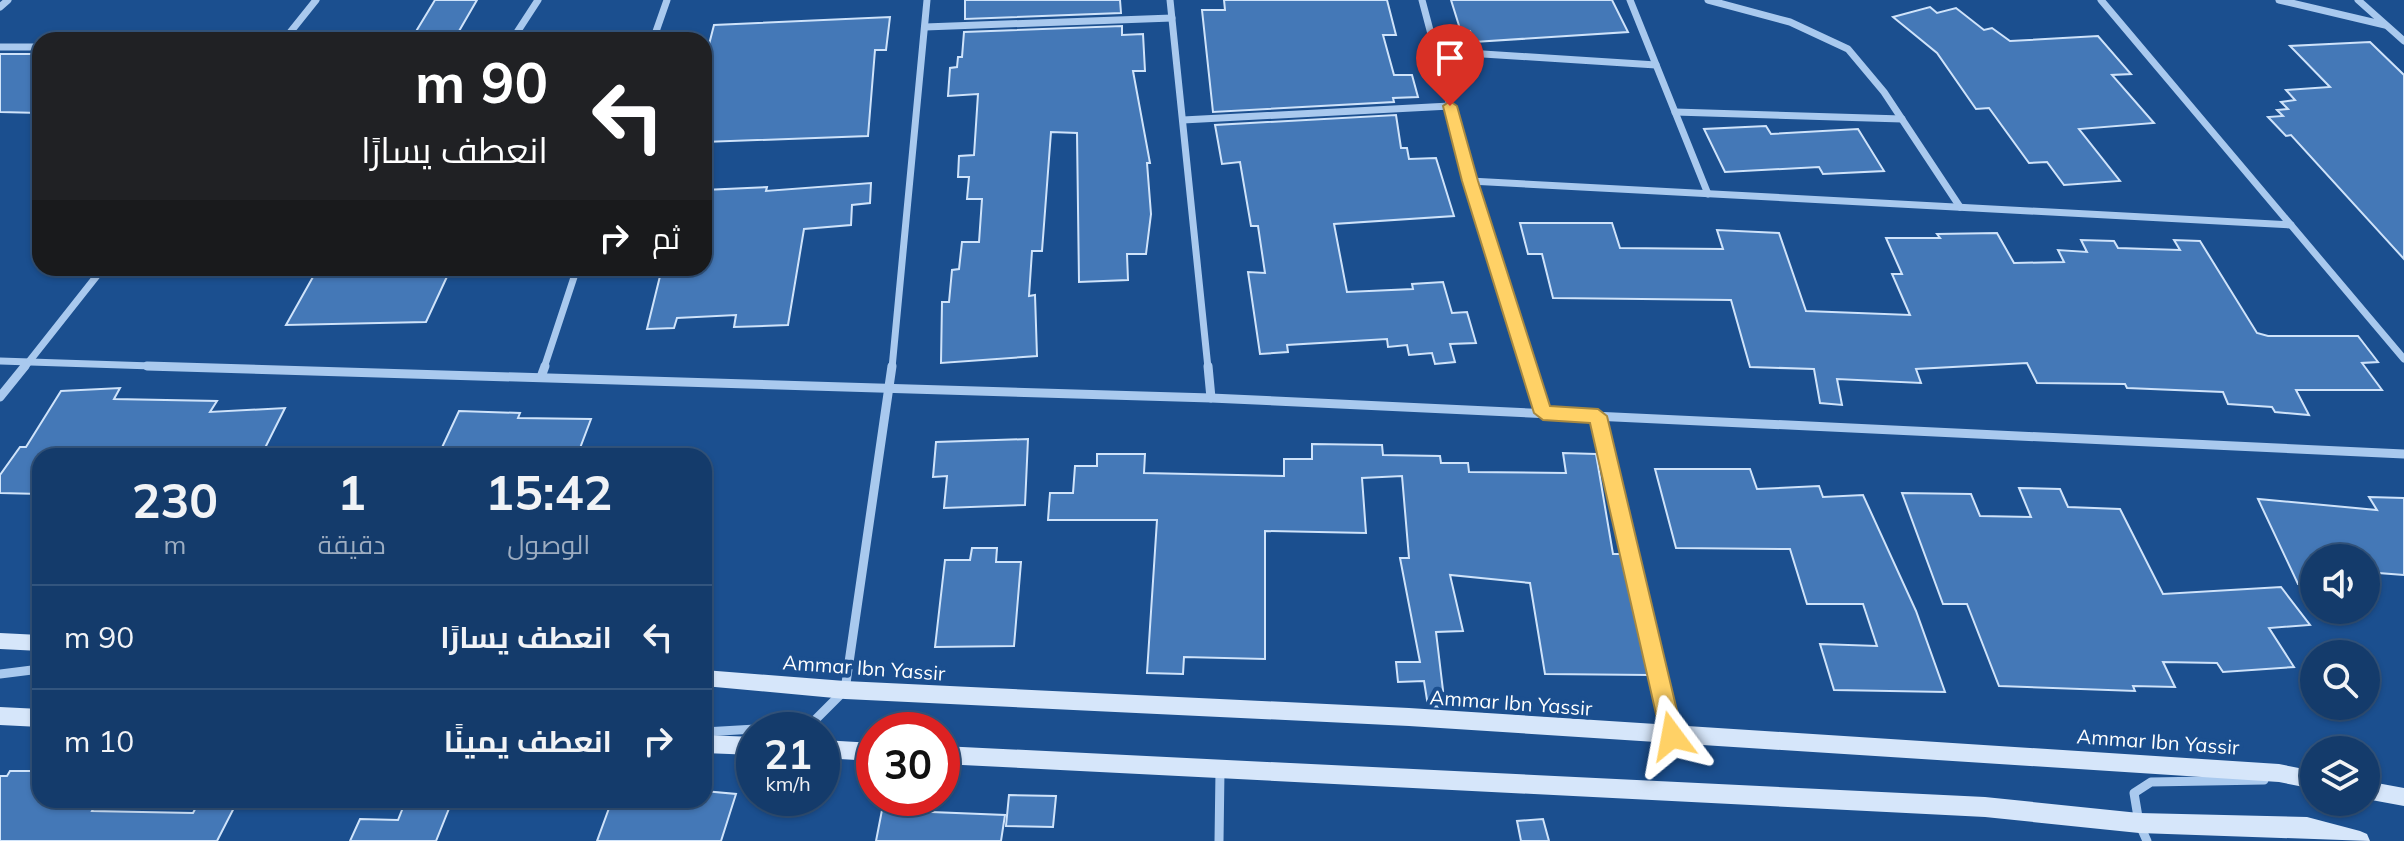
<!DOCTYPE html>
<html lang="ar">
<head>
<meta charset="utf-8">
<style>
  :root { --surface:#143b6b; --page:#214673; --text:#f1f3f6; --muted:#9dadc1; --line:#33557e }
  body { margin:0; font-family:Mulish,Cairo,sans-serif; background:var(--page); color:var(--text); direction:rtl; height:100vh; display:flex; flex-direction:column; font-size:30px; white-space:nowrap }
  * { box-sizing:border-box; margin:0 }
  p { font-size:26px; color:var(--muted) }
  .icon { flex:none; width:44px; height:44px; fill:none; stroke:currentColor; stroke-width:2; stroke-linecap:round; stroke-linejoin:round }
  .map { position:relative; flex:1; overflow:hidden; direction:ltr }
  .details { position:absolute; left:32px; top:448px; width:680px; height:360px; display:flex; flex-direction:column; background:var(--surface); border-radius:24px; box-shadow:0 2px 6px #0004,0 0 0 2px var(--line); direction:rtl }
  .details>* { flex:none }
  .hud { position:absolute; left:32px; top:32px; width:680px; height:244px; border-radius:24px; box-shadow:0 2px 6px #0004,0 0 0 2px var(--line); direction:rtl; background:#202124; color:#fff; overflow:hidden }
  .tools { position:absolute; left:2300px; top:544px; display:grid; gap:16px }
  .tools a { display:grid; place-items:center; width:80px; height:80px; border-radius:50%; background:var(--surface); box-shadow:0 2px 6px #0004,0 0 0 2px var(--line); font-size:40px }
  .speed { position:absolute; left:736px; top:712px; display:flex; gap:16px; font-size:40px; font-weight:700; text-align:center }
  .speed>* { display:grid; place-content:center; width:104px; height:104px; border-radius:50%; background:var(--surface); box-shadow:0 2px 6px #0004,0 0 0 2px var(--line); line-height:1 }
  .speed small { font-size:20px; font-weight:400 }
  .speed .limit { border:12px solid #d22; background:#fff; color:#111 }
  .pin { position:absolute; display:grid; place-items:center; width:68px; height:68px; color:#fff; margin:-82px -34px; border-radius:50% 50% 50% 0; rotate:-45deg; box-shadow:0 0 8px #0007 }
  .pin .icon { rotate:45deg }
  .me { position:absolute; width:88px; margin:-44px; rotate:347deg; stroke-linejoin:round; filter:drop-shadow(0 0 6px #0008) }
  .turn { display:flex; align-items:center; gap:28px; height:168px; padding:0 32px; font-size:36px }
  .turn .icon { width:104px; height:104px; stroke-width:2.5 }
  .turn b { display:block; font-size:56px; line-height:68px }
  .then { display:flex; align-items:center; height:76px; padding:0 32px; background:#0003; gap:16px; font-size:30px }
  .eta { display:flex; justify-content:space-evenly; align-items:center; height:136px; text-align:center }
  .eta b { font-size:48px; font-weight:700; line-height:56px }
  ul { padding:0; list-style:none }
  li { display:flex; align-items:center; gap:24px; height:104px; padding:0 32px; border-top:2px solid var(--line) }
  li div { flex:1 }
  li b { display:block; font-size:30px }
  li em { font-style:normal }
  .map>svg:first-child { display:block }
  .building { fill:#4478b7; stroke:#cfe3fa; stroke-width:2 }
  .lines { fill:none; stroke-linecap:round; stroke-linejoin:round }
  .street-far1 { stroke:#a9c9ee; stroke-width:7 }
  .street { stroke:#a9c9ee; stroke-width:9 }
  .secondary { fill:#d6e6fa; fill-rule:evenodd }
  .route { fill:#ffd166; stroke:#a68842; stroke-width:2 }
  .labels { text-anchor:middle; stroke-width:8; stroke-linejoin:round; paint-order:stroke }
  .street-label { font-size:20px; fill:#fff; stroke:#1b4f8f }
</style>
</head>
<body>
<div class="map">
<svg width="2404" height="841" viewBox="0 0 2404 841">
  <rect width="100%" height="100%" fill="#1b4f8f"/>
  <g class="building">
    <path d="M435,0h42l-22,38h-43z"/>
    <path d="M965,0h155l1,13 -156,6z"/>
    <path d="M1224,0h163l9,35h-13l11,40h18l6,22 -25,1 1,4 -181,10 -11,-102h23z"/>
    <path d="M1451,0h161l16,32 -154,10 -4,-11 -9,1z"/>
    <path d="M1930,7l7,6 19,-5 28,22 8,-2 18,13 88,-5 33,38 -19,1 42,48 -75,6 41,52 -56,4 -17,-23 -18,1 -40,-55 -13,1 -39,-56 -44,-36z"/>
    <path d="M890,17l-4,33h-11l-7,86 -164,6v-78l10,-39z"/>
    <path d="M1122,26v9l21,-1 2,37h-12l17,92h-3l4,51 -5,40h-19l1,26 -49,2 -2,-149 -26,-1 -9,119h-10l-3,45 6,-1 2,61 -96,7 1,-61h7l3,-32 7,-1 3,-27h17l3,-43h-15l2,-22h-11l1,-21 15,-1 4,-61 -30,2 2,-28 7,-1 1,-10h4l2,-25z"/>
    <path d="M2370,42l34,33v184l-113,-124 -5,1 -18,-19 15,-1 -6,-6 11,-1 -7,-7 14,-2 -9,-10 44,-3 -40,-41z"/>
    <path d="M0,54h40v59l-40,-1z"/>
    <path d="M1396,115l5,33h6l2,11 27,-1 18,58 -120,8 13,68 66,-3 -1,-5 31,-2 9,31 15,-1 9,31 -26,1 5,18 -20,2 -3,-11 -23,2 -2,-10 -19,2 -1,-8 -100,6 1,7 -28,2 -12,-82 17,1 -7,-47h-7l-11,-64 -18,2 -7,-39z"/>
    <path d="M1766,126l5,8 87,-5 26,42 -61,3 -4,-7 -94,5 -21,-43z"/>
    <path d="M871,183l-1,20 -18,2 -1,20 -47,4 -16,96 -54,2 2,-12 -59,3 -3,10 -27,1 15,-61h42v-78l63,-3 -1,4z"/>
    <path d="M1520,223h92l8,25 103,1 -6,-19 62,3 27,78 104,4 -18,-41h10l-16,-36h54l-3,-4 60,-1 17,30 50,-1 -6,-12 29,2 -6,-12 33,1 4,7 62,2 -6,-10 26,1 57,92 11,3h90l20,26 -16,1 20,27h-86l13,25 -34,-3 -3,-5 -44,-3 -5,-12 -96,-4 -2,-4 -88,-1 -10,-20 -111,6 5,14 -84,-4 5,26 -22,-2 -6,-34 -64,-2 -19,-67 -178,-2 -11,-44h-14z"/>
    <path d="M318,268h133l-25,54 -140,3z"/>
    <path d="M120,388l-6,11 103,2 -7,11 75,-4 -24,48h-221v38l-40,-1v-18l20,-28h6l35,-56z"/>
    <path d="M459,411l61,2 -2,5 73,1 -14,37h-139z"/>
    <path d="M1028,439l-3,66 -81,3 3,-32 -14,1 3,-35z"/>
    <path d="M1312,444l70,1 1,10 57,1 1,7h27l1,9 97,1 -3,-20 33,1 17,100h9l27,121 -104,-1 -15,-91 -80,-8 13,56 -27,1 9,75 -17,-1 -4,-25 -26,1 -2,-20h24l-20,-104h9l-7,-82 -40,2 4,55 -101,-2v128l-81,-2 -1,17 -36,-1 10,-153h-109l2,-27h23l2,-27h22v-12h48l-1,19 140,3v-17h28z"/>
    <path d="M1655,469h95l7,20 62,-3 4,11 40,-2 53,116 29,81 -111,-2 -14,-46 57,2 -14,-42h-56l-17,-55 -114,-1z"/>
    <path d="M2019,488l41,1 8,18 52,2 43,85 118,-7 29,38 -41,3 25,39 -71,5 -6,-9 -54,-1 12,25 -42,-1 2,5 -136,-5 -32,-82h-24l-41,-111 69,1 9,22 51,1z"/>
    <path d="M2369,497l35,1v77l-38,-3v-14h-52v27l-16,-1 -40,-85 119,11z"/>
    <path d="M972,548h25l-1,14h25l-7,84 -79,1 10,-87h25z"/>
    <path d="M10,771h30v29h58l-6,11 101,2 7,-13h38l-21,41h-217v-65h7z"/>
    <path d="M704,791l32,3 -15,47h-124l15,-41h92z"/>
    <path d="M1009,795l47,1 -3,31 -47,-1z"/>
    <path d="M404,805l46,1 -14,35h-86l10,-22 38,1z"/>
    <path d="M882,810l123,5 -4,26h-125z"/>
    <path d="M1543,819l6,22h-28l-4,-20z"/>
  </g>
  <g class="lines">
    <g class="street-far1">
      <path d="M1170,0l38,368"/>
      <path d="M1422,0l48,181 59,187"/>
      <path d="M1630,0l78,194"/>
      <path d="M1708,0l82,22 58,27 36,43 76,115"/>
      <path d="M2101,0l303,359"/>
      <path d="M2279,0l106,25"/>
      <path d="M2358,0l46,41"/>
      <path d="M0,7l8,-7"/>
      <path d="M925,27l247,-9"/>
      <path d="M284,40l32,-40"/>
      <path d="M512,40l26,-40"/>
      <path d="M653,40l14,-40"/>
      <path d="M0,47h40"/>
      <path d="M1436,51l220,14"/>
      <path d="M1675,112l227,7"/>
      <path d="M1183,120l267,-14"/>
      <path d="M1470,181l821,44"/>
      <path d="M0,361l213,7"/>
      <path d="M24,368l79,-100"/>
      <path d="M544,368l33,-100"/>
      <path d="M892,368l35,-368"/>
    </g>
    <g class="street">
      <path d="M147,366l1064,32 1193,56"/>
      <path d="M1208,366l3,32"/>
      <path d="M1528,366l15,47"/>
      <path d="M541,377l4,-11"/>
      <path d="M0,397l25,-31"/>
      <path d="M1598,416l74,318"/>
      <path d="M0,674l40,-5"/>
      <path d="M704,732l105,-6 36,-36 47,-324"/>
      <path d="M1219,841l1,-70"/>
      <path d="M2147,841l-8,-18 -5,-30 17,-11 113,-2"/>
    </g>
    <g class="secondary">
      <path d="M0,633l40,2v16l-40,-2z"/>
      <path d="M704,670l141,11 564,27 870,56 35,7v18l-35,-7 -870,-56 -564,-27 -141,-13z"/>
      <path d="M0,707l40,2v18l-40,-2z"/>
      <path d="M704,735l50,2v18l-50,-2z"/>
      <path d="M822,740l52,3v18l-52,-3z"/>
      <path d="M942,746l1043,51 154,16 168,4 53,14 7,3 3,7 -231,-8 -154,-16 -1043,-53z"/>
      <path d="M2366,781l38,7v18l-38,-7z"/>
    </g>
  </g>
  <path class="route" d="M1450,101l7,5 21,75 72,225 48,3 9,7 76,320 -3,8 -8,3 -7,-3 -4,-8 -71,-313 -47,-3 -9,-7 -72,-232 -19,-75z"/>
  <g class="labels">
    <g class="street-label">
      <text transform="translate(864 668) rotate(4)" y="7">Ammar Ibn Yassir</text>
      <text transform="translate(1511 703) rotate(4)" y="7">Ammar Ibn Yassir</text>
      <text transform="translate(2158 742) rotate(4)" y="7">Ammar Ibn Yassir</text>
    </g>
  </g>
</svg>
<div class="tools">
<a><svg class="icon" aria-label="sound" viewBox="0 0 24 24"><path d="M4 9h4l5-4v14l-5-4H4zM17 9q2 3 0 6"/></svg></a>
<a><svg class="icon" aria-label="search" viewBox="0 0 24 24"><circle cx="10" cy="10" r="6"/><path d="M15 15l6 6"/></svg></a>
<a><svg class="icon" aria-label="layers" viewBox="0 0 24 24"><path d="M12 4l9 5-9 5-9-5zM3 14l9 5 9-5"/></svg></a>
</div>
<div class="speed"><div>21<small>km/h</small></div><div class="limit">30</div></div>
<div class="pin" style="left:1450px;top:106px;background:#d93025"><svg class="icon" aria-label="arrive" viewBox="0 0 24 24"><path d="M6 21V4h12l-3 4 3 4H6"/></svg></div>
<svg class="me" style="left:1672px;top:736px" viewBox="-20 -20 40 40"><path d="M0-17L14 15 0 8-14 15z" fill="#ffd166" stroke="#fff" stroke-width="4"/></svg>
<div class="hud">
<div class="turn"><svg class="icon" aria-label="left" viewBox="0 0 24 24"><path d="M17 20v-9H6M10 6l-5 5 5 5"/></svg><div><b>90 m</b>انعطف يسارًا</div></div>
<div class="then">ثم<svg class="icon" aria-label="right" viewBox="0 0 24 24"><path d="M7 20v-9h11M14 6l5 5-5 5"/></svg></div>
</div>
<section class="details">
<div class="eta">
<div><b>15:42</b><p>الوصول</p></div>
<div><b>1</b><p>دقيقة</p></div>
<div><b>230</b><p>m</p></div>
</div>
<ul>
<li><svg class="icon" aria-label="left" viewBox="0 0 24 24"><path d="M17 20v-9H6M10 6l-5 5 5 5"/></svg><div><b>انعطف يسارًا</b></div><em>90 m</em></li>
<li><svg class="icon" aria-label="right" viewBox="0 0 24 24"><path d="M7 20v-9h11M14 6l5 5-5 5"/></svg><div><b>انعطف يمينًا</b></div><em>10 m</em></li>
</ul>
</section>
</div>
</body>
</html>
